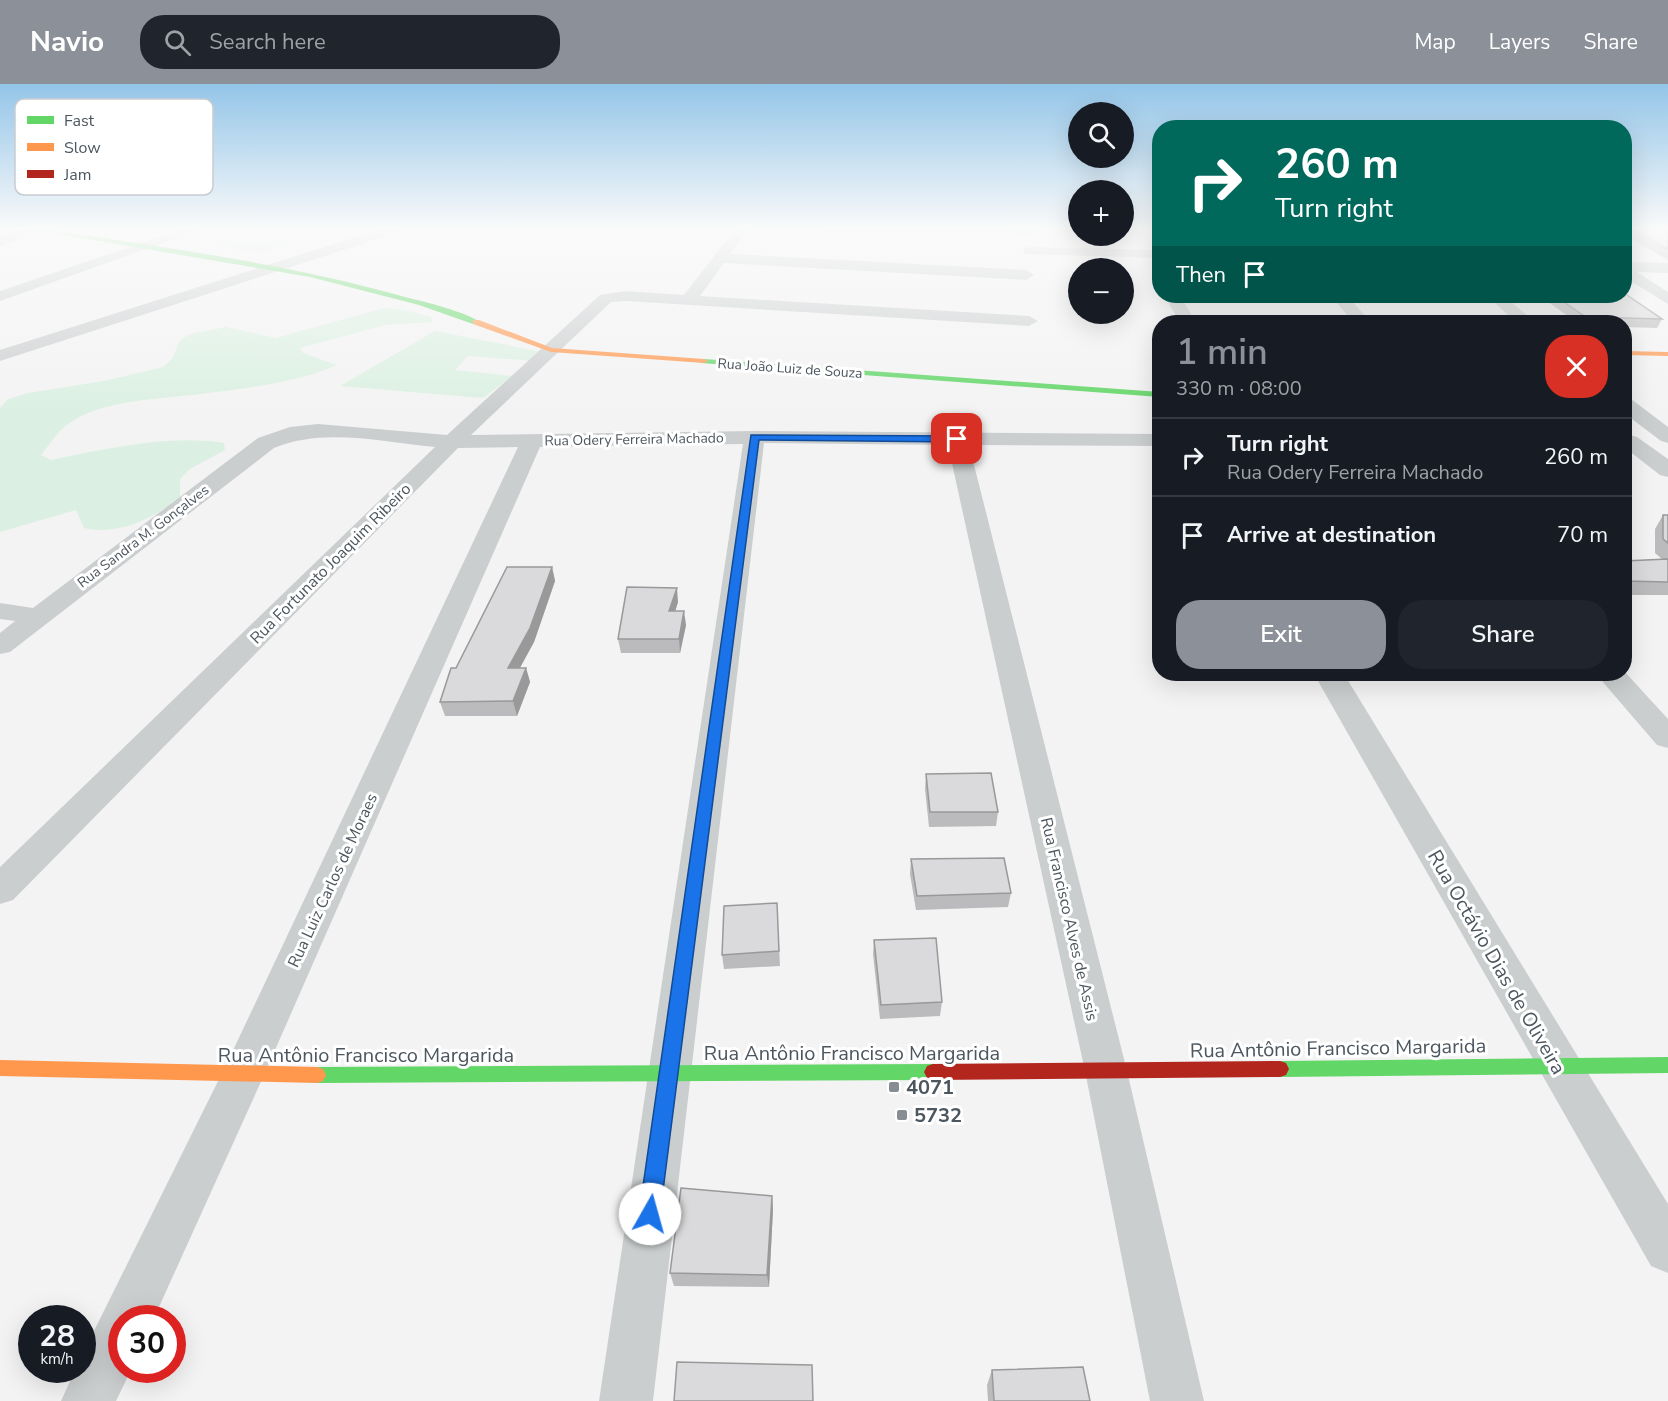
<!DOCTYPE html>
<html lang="en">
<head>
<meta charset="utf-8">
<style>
  :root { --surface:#171b24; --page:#20242c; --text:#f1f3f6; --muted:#9ea1a6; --line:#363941; --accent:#8c9099 }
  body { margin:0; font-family:"Nunito Sans",sans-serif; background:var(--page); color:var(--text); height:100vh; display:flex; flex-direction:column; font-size:22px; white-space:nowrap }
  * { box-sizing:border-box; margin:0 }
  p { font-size:20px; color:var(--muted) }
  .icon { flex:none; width:33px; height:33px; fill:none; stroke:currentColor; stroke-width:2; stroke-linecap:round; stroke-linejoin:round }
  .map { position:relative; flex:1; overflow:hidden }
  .side { position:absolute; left:1152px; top:231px; width:480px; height:366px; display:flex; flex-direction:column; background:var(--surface); border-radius:24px; box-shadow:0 6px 24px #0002 }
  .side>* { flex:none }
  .hud { position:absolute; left:1152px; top:36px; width:480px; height:183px; border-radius:24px; box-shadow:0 6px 24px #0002; background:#00695c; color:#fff; overflow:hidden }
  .fabs { position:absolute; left:1068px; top:18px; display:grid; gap:12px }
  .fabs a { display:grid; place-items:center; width:66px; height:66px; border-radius:50%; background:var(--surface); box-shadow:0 6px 24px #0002; font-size:30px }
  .speed { position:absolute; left:18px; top:1221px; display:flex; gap:12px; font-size:30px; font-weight:700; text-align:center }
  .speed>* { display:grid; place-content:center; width:78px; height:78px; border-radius:50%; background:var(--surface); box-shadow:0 6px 24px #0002; line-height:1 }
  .speed small { font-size:15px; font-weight:400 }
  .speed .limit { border:9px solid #d22; background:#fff; color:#111 }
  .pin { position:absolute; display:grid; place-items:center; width:51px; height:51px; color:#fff; margin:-26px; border-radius:12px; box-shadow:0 3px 9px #0006 }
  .me { position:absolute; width:66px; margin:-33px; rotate:7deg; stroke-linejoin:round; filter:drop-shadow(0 0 4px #0008) }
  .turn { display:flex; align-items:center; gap:21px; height:126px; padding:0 24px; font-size:27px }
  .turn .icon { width:78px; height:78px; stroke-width:2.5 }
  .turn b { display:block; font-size:42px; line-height:51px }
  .then { display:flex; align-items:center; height:57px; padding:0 24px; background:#0003; gap:12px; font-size:22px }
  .round { display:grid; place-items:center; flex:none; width:63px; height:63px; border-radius:24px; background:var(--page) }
  .headline { display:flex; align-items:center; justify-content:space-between; height:102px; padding:0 24px }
  h1 { font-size:36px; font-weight:600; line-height:45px; color:var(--accent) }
  .primary-button { display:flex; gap:12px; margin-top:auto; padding:12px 24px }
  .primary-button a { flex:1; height:69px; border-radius:24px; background:var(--accent); color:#fff; font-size:24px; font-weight:600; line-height:69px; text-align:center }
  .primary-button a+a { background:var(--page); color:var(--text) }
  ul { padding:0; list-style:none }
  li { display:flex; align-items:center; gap:18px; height:78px; padding:0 24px; border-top:2px solid var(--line) }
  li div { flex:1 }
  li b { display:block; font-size:22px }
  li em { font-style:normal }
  header { display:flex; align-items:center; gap:36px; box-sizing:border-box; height:84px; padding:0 30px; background:var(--accent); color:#fff }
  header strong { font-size:28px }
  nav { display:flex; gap:33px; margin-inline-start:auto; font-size:21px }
  .search { width:420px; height:54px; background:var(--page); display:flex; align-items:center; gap:15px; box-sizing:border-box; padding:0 21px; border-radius:24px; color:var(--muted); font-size:22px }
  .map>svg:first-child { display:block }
  .green { fill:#dbf0e2 }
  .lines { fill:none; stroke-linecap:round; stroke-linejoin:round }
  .street { fill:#cbcecf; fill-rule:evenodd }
  .fast { fill:#63d668; fill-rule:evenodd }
  .slow { fill:#ff974d; fill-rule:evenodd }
  .jam { fill:#b3261e; fill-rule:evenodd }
  .wall { fill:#bbbbbd }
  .shaded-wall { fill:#99999a }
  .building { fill:#dadadc; stroke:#99999a; stroke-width:1.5 }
  .route { fill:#1a73e8; stroke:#114b97; stroke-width:1.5 }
  .poi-dot { fill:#878d92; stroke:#fff; stroke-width:2 }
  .labels { text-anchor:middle; stroke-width:6; stroke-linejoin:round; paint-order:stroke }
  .far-street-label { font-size:14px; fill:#4c565e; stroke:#fff }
  .street-label { font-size:16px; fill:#4c565e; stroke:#fff }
  .near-street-label { font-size:20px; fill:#4c565e; stroke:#fff }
  .near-poi-label { font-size:20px; font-weight:bold; fill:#4c565e; stroke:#fff; text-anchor:start }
  .key { fill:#fff; stroke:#c9cccf; stroke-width:1.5 }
  .key-label { font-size:16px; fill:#4c565e }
</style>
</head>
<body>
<header>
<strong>Navio</strong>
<div class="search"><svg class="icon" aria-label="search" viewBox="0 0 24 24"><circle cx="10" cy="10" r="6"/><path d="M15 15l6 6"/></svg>Search here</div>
<nav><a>Map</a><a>Layers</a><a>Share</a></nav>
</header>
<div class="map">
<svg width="1668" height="1317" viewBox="0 0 1668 1317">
  <rect width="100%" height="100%" fill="#f4f3f3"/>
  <g class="green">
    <path d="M269,144h55l7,2 -72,23 -46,-8z"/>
    <path d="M384,224c16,0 31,4 47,9l1,5 -47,3 -85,23 3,5 34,12c-42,20 -126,28 -174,33 -31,3 -66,7 -92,24 -13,8 -20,21 -30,33l10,5c52,-11 121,-26 173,-17l1,7 -35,19 -10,10v18c-26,22 -63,39 -96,31l-8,-18 -76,22v-124l8,-9 20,-6 76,-12 59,-14 9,-8 8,-19 10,-6 36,-7 50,11z"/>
    <path d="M435,247l108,21 -10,9 -65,-5 -13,14 57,6 -29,22 -143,-12z"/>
  </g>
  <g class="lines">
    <g class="street">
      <path d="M31,144h20l-51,18v-9z"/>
      <path d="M186,144h19l-205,73v-10z"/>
      <path d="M384,144h20l-2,3 -402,130v-11z"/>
      <path d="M736,144h21l-11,5 -16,21 296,16 8,5 -8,5 -302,-17 -24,33 329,20 9,5 -9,5 -404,-25 -14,1 -140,133 283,-4 406,3v12l-191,-1 158,626 77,330h-54l-65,-330 -137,-626 -184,-2 -111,958h-54l144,-957 -203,3 -276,628 -110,243h-32v52h9l-15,31h-55l14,-31h7v-15l146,-294 290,-614 -60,1 -445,452 -13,4v-37l435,-420c-52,-5 -112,-20 -161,1l-264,204 -10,2v-21l15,-12 -15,-2v-16l33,5 225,-170 32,-11 28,-3 129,11 153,-140 25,-4 59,4z"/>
      <path d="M816,144h217l7,4 -7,4 -210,-4z"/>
      <path d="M1030,163l130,3v8l-135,-4 -2,-3 2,-3z"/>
      <path d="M1624,178l44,1v10l-31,-1 31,20v12l-44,-27z"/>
      <path d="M1164,212h16l16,26h-16z"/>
      <path d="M1331,212h16l24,26h-18z"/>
      <path d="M1487,212h17l31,26h-19z"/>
      <path d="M1624,313l7,2 37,28v16l-7,-2 -37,-28z"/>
      <path d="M1630,351l7,2 31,22v18l-8,-2 -36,-28v-11z"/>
      <path d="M1624,587l44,48v29l-11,-3 -61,-71h28z"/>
      <path d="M1314,590h30l324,530v69l-17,-7z"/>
    </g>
    <g class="fast">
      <path d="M23,144h12c121,18 244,34 363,67 22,6 64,15 82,27l-7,2 -54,-19 -109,-28z"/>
      <path d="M704,275l456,33v5l-459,-34 -1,-2z"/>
      <path d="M1668,973v16l-388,4 -6,-2 -3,-6 3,-6 6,-2z"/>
      <path d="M933,980l6,2 3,6 -3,6 -6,2 -616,3 -6,-2 -3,-6 3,-6 6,-2z"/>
    </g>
    <g class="slow">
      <path d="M473,236h6l73,28 152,11 4,2 -4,2 -153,-11 -78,-28z"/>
      <path d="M1624,267l44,1v4l-44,-1z"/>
      <path d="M0,976l317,7 6,2 3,6 -3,6 -6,2 -317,-7z"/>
    </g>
    <path class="jam" d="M1280,977l6,2 3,6 -3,6 -6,2 -347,3 -6,-2 -3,-6 3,-6 6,-2z"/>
  </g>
  <g class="wall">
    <path d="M1624,144h44v32l-44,-25z"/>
    <path d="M1540,212h84l38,23 -5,9 -33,-1v-5h-48z"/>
    <path d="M1663,431h5v80h-44v-34l38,-2 -7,-6v-24z"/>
    <path d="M552,483l3,14 -21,61 -14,26h6l4,14 -13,34h-72l-5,-14 16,-34z"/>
    <path d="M678,518l-3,9 11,14 -6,28h-59l-3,-14z"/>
    <path d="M926,690l72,38 -2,14 -67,1 -4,-38z"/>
    <path d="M911,775l100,34 -3,14 -92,3 -6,-36z"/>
    <path d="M777,819l3,63 -56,3 -2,-14z"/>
    <path d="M874,856l68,62 -2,14 -60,3 -7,-65z"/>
    <path d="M772,1112l1,13 -4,78 -95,-1 -4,-13z"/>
    <path d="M992,1286l98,31h-102l-1,-16z"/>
  </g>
  <g class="shaded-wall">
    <path d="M552,483l3,14 -21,61 -22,40 -4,-14z"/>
    <path d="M677,504l1,14 -7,23 -2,-14z"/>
    <path d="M684,527l2,14 -6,28 -1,-14z"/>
    <path d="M526,584l4,14 -13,34 -4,-15z"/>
    <path d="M772,1112l1,13 -4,78 -2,-12z"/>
  </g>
  <g class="building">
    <path d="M1630,144h38v21z"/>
    <path d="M1624,209l38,26 -76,-2 -31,-21h69z"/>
    <path d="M1663,431h5v28l-5,-4z"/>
    <path d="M1668,475v23l-44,-1v-20z"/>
    <path d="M507,483h45l-22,61 -22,40h18l-13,33 -73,1 11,-34h5z"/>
    <path d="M627,503l50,1 -8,23h15l-5,28h-61z"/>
    <path d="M991,689l7,39h-68l-4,-38z"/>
    <path d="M1004,774l7,35 -94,3 -6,-37z"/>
    <path d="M777,819l2,48 -57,4 2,-49z"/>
    <path d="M936,854l6,64 -61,3 -7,-65z"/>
    <path d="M681,1104l91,8 -5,79 -97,-2z"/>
    <path d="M677,1278l135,3 1,36h-139z"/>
    <path d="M1083,1283l7,34h-96l-2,-31z"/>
  </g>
  <linearGradient id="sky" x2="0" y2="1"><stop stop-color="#93c5e8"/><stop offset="0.44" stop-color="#fafafa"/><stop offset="1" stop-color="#fafafa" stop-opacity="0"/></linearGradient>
  <rect width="1668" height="328" fill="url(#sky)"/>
  <path class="route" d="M751,351l206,1 5,3 -5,3 -198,-2 -99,774 -3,7 -7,3 -8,-3 -3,-7z"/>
  <g class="poi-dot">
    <rect x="888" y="997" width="12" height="12" rx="3"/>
    <rect x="896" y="1025" width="12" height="12" rx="3"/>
  </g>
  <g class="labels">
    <g class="far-street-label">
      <text transform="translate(790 284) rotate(4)" y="5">Rua João Luiz de Souza</text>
      <text transform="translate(634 355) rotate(-1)" y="5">Rua Odery Ferreira Machado</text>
      <text transform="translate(143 452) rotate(-37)" y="5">Rua Sandra M. Gonçalves</text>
    </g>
    <g class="street-label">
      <text transform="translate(330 479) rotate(-45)" y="6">Rua Fortunato Joaquim Ribeiro</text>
      <text transform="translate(332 796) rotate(-65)" y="6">Rua Luiz Carlos de Moraes</text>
      <text transform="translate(1070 835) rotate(77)" y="6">Rua Francisco Alves de Assis</text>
    </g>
    <g class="near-street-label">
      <text transform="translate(1497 878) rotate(60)" y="7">Rua Octávio Dias de Oliveira</text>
      <text transform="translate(1338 964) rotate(-1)" y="7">Rua Antônio Francisco Margarida</text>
      <text x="852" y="976">Rua Antônio Francisco Margarida</text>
      <text x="366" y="978">Rua Antônio Francisco Margarida</text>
    </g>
    <g class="near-poi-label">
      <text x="906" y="1010">4071</text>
      <text x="914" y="1038">5732</text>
    </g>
  </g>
  <rect x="15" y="15" width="198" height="96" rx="9" class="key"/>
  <rect x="27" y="32" width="27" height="8" fill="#63d668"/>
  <rect x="27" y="59" width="27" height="8" fill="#ff974d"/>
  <rect x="27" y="86" width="27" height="8" fill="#b3261e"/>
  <g class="key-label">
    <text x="64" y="42">Fast</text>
    <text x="64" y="69">Slow</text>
    <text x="64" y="96">Jam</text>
  </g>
</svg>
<div class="fabs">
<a><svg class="icon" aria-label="search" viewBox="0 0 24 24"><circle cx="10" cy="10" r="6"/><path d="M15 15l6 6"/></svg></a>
<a>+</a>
<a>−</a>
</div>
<div class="speed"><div>28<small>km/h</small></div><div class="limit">30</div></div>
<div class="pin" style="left:957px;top:355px;background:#d93025"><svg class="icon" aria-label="arrive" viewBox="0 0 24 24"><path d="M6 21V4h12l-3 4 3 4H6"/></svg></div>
<svg class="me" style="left:650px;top:1130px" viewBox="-20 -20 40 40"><circle r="19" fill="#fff"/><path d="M0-13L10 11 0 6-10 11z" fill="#1a73e8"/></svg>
<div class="hud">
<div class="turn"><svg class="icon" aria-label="right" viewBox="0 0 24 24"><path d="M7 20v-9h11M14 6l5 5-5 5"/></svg><div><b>260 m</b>Turn right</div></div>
<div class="then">Then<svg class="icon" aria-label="arrive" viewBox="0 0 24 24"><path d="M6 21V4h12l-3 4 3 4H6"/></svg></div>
</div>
<section class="side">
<div class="headline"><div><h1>1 min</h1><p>330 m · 08:00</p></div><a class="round" style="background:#d93025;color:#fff"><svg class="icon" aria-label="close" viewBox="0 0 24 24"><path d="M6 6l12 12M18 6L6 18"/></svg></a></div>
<ul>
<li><svg class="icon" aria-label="right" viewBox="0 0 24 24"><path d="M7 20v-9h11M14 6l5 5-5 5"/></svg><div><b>Turn right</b><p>Rua Odery Ferreira Machado</p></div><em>260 m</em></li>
<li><svg class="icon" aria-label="arrive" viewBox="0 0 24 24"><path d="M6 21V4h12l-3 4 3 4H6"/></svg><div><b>Arrive at destination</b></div><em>70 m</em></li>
</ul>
<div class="primary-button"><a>Exit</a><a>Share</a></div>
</section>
</div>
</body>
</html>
